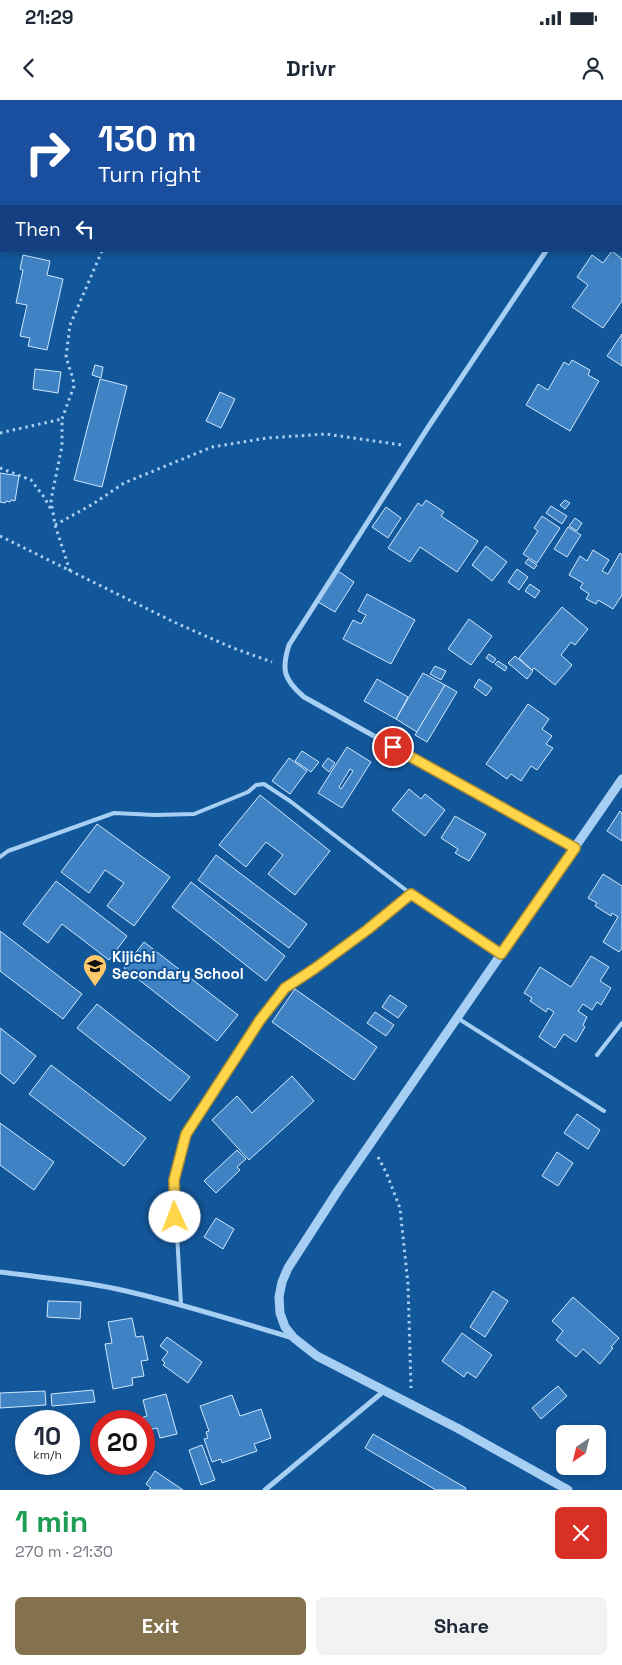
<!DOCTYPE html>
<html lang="en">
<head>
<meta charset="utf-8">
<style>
  :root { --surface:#fff; --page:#f2f2f3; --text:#1f2937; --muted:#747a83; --accent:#84714e }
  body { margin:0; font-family:"Space Grotesk",sans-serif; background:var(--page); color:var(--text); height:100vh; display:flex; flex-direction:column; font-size:19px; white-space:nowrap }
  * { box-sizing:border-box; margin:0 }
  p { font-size:16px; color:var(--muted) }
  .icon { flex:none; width:28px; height:28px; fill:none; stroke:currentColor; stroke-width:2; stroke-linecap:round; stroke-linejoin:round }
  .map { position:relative; height:1390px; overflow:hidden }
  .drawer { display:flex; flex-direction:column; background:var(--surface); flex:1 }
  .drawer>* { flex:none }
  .banner { position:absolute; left:0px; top:0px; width:622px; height:152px; box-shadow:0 2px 8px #0003; background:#1a4fa0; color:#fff; overflow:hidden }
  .needle { width:32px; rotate:215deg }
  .tools { position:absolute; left:556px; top:1325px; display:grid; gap:10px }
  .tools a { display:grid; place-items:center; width:50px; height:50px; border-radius:8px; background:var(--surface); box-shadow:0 2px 8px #0003; font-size:25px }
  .speed { position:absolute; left:15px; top:1310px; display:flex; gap:10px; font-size:25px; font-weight:700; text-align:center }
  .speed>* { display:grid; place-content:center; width:65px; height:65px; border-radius:50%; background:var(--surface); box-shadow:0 2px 8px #0003; line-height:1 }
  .speed small { font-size:12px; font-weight:400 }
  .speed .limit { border:8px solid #d22; background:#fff; color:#111 }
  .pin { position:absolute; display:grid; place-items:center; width:42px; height:42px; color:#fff; margin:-21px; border:2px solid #fff; border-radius:50%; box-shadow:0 1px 5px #0007 }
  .me { position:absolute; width:55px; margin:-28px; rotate:358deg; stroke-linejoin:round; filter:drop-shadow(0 0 4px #0008) }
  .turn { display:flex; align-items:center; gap:18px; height:105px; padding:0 15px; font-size:22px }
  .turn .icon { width:65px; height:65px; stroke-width:2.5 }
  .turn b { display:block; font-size:35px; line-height:42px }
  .then { display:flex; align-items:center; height:48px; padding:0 15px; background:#0003; gap:10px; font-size:19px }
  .round { display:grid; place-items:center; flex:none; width:52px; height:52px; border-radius:8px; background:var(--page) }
  .headline { display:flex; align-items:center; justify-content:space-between; height:85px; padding:0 15px }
  h1 { font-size:30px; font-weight:700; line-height:38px; color:#1e9e55 }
  .primary-button { display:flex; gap:10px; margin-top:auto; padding:10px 15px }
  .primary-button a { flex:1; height:58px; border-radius:8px; background:var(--accent); color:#fff; font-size:20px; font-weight:700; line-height:58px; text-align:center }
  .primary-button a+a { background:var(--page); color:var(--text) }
  .status { display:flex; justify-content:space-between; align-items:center; height:35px; padding:0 25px; background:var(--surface); direction:ltr }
  .status svg { height:14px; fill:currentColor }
  header { display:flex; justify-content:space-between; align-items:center; height:65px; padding:0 15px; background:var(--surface); font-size:22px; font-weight:700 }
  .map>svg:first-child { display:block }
  .building { fill:#4083c4; stroke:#cfe7fd; fill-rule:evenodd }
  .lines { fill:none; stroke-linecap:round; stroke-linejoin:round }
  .path { stroke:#a7cff4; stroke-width:3; stroke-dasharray:2.5 4; stroke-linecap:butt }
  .service { stroke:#a7cff4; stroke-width:4 }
  .minor { stroke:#a7cff4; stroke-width:5 }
  .tertiary { stroke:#a7cff4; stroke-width:9 }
  .route-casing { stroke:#a68a30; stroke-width:12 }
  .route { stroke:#ffd54a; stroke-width:9 }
  .labels { text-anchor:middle; stroke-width:4; stroke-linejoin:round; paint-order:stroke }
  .poi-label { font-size:15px; font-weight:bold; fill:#fff; stroke:#13579b; text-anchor:start }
</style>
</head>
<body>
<div class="status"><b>21:29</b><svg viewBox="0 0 49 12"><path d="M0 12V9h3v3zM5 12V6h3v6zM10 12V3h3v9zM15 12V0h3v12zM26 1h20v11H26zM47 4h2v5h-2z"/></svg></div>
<header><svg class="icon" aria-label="back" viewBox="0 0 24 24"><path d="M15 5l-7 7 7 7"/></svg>Drivr<svg class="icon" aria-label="person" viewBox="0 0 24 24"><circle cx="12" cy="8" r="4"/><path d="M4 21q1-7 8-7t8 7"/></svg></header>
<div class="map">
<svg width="622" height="1390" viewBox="0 0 622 1390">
  <rect width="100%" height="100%" fill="#13579b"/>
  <g class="building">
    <path d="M446,0h47l-48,1z"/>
    <path d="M612,151l10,8v42l-19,27 -31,-21 16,-22 -11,-8 15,-22 11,8z"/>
    <path d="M23,155l27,6 -3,14 16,4 -16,71 -19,-4 2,-8 -10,-2 7,-31 -11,-2 7,-33 -3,-1z"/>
    <path d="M622,234v32l-15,-10z"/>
    <path d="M572,260l18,10 -2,5 11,6 -29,50 -44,-26 12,-21 10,6 16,-28 5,3z"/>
    <path d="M95,265l8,2 -2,11 -9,-3z"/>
    <path d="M35,269l26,3 -3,21 -25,-4z"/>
    <path d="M100,279l27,7 -25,101 -28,-7z"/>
    <path d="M220,292l15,7 -14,29 -15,-7z"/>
    <path d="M0,373l19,3 -4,25 -4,-1 -1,2 -4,-1 -1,2 -5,-1z"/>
    <path d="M426,400l18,12 -3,4 37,25 -21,31 -37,-25 -10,15 -22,-14 30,-45 4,3z"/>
    <path d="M565,400l5,3 -5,6 -5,-4z"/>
    <path d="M551,406l16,10 -5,8 -16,-11z"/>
    <path d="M386,407l15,11 -13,20 -16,-11z"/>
    <path d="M542,416l18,12 -23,35 -14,-9 15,-23 -4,-3z"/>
    <path d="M575,418l7,5 -5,8 -8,-5z"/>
    <path d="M568,427l13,8 -14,22 -13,-8z"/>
    <path d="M486,446l21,16 -15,19 -20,-16z"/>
    <path d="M593,450l16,10 -7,11 6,3 12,-21 2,2v40l-9,14 -15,-9 -2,4 -10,-5 3,-5 -9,-6 3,-5 -14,-8 11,-19 7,5z"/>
    <path d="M528,459l9,6 -3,4 -9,-6z"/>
    <path d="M517,469l11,8 -9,13 -11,-8z"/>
    <path d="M338,471l16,11 -19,30 -17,-10z"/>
    <path d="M530,484l10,7 -5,7 -10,-7z"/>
    <path d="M367,494l48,26 -24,44 -48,-25 10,-19 8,4 5,-9 -8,-4z"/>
    <path d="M562,507l26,22 -13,16 -4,-3 -10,13 11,10 -17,20 -21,-17 -2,2 -13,-12z"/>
    <path d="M469,519l23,17 -21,29 -23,-16z"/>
    <path d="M489,554l7,5 -3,4 -7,-5z"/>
    <path d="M515,556l18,15 -6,8 -19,-16z"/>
    <path d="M498,561l9,6 -2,4 -10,-7z"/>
    <path d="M435,566l11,5 -5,9 -11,-6z"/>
    <path d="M423,573l22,12 -28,47 -21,-13z"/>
    <path d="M377,579l31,18 -12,22 -32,-18z"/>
    <path d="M479,579l13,9 -6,8 -12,-9z"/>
    <path d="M445,585l12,7 -30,50 -12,-7z"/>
    <path d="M528,604l21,15 -7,10 10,7 -6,8 7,4 -16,22 -6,-4 -10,15 -10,-7 -4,5 -21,-15z"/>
    <path d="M347,647l24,15 -29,46 -24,-15zM350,669l3,2 -12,18 -2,-2z"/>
    <path d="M302,651l17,11 -8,10 -16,-11z"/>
    <path d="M289,658l18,13 -17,23 -18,-13z"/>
    <path d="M328,658l7,5 -6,9 -7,-6z"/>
    <path d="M409,689l12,10 4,-5 20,16 -20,26 -33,-26z"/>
    <path d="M260,695l70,56 -35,44 -27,-21 15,-19 -17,-13 -20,25 -27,-22z"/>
    <path d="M620,711l2,2v28l-15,-10z"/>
    <path d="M455,716l31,18 -17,27 -14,-8 3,-4 -17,-11z"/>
    <path d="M97,724l73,53 -36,49 -27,-20 17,-23 -19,-13 -16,23 -28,-21z"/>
    <path d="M216,755l91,69 -18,24 -91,-68z"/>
    <path d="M603,774l19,12v62l-3,4 -16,-10 15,-25 -6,-4 -1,3 -16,-10 2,-3 -9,-5z"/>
    <path d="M56,781l71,55 -18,24 -47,-36 -14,19 -25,-19z"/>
    <path d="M191,782l94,74 -19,25 -94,-74z"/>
    <path d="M0,831l82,63 -19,25 -63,-48z"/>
    <path d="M144,842l94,73 -21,26 -93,-73z"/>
    <path d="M591,856l18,11 -9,14 11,7 -10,17 -4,-3 -5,8 -9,-6 -5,7 9,6 -4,8 2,2 -9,15 -12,-8 -9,14 -16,-11 15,-25 -6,-4 -2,4 -16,-11 2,-3 -8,-5 16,-26 31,20z"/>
    <path d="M295,889l82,58 -23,33 -82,-58z"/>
    <path d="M390,895l17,11 -9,12 -16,-11z"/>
    <path d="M97,904l93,73 -20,24 -93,-73z"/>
    <path d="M375,912l19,13 -8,11 -19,-13z"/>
    <path d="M0,928l36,28 -22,28 -14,-11z"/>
    <path d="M51,965l95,73 -22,28 -95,-72z"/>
    <path d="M292,976l22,25 -65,59 -37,-40 25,-24 15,17z"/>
    <path d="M577,1014l23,16 -12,19 -24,-16z"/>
    <path d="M0,1023l54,39 -20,28 -34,-25z"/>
    <path d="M237,1050l9,9 -9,8 3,3 -24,23 -12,-12z"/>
    <path d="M557,1052l16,11 -15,23 -16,-10z"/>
    <path d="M216,1118l18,11 -11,20 -19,-12z"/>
    <path d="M493,1191l15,10 -23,36 -15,-10z"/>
    <path d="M573,1197l46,41 -8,9 2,1 -13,16 -17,-15 -7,8 -20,-17 7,-9 -11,-10z"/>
    <path d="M48,1201l33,1 -1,17 -33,-2z"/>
    <path d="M132,1218l4,19 7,-1 5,24 -7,1 3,15 -12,2 1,7 -20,4 -8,-45 7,-1 -4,-21z"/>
    <path d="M462,1233l30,22 -16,23 -9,-6 -3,5 -22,-16z"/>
    <path d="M167,1237l35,25 -14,21 -25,-18 2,-2 -3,-3 6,-8 -8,-6z"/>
    <path d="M558,1286l9,10 -26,23 -9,-11z"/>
    <path d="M93,1290l2,12 -43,4 -1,-12z"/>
    <path d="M45,1291l1,14 -46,3v-15z"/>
    <path d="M166,1294l11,40 -17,4 -3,-10 -13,3v-10h-2l-1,-3 6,-2 -4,-16z"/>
    <path d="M232,1295l8,21 21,-7 10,29 -17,6 3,7 -35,12 -1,-4 -9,3 -8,-23 4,-1 -2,-6 3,-1 -9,-25z"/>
    <path d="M373,1334l93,54 -1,2h-29l-71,-42z"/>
    <path d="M202,1345l13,35 -14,5 -12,-35z"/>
    <path d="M113,1364h19l-2,7 -17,-5z"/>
    <path d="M155,1371l28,19h-34l2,-2 -5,-4z"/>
  </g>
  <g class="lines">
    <g class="path">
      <path d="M621,122h1"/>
      <path d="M621,130h1"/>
      <path d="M0,333l62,-14"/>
      <path d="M0,368l31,12 13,17 8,14"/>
      <path d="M55,425l38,-21 31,-21 88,-36 55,-9 59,-4 76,11"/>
      <path d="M0,436l176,87 57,25 39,14"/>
      <path d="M70,471l-15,-46 -4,-25 11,-54v-27l12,-33 -1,-7 -7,-22 4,-32 32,-74"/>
      <path d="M378,1057l8,15 14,36 8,76 3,104"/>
    </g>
    <g class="service">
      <path d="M0,757l8,-6 106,-38 41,2 39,-1 54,-22 8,-7 8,-1 26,17 121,93 90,60"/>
      <path d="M459,919l145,92"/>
      <path d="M597,955l25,-32"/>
      <path d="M181,1205l-7,-125 13,-46 73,-114 25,-32 29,-19 53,-39 44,-36"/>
    </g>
    <g class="minor">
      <path d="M145,1v-1"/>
      <path d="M621,35l1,-1"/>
      <path d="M546,151l-119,178 -138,216c-8,25 -5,35 15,52l271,151"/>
      <path d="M0,1172c39,5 79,9 117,17 60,13 118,32 176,49"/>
      <path d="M265,1390l119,-99"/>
    </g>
    <path class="tertiary" d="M568,1390l-109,-61 -142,-73 -23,-18 -9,-11 -5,-14 -1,-16 3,-15 6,-14 51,-79 283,-410"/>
  </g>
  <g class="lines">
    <g class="route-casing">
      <path id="route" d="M175,1117l-1,-37 12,-46 74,-114 25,-32 29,-19 53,-39 44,-36 90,60 74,-106 -182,-101"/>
    </g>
    <use href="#route" class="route"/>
  </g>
  <defs>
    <g id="school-pin" transform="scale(1.25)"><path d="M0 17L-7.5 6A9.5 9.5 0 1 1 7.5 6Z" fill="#ffca6a" stroke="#13579b"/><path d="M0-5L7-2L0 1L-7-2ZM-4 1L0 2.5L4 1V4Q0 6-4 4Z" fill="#111"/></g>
  </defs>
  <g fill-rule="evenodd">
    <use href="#school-pin" x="95" y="866"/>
  </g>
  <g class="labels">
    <g class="poi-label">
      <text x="112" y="862">Kijichi<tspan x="112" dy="17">Secondary School</tspan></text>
    </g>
  </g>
</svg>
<div class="tools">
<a><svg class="needle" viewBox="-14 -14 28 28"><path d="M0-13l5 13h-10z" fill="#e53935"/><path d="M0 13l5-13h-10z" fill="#747a83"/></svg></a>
</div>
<div class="speed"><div>10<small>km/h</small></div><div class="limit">20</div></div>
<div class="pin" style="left:393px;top:647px;background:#d93025"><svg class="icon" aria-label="arrive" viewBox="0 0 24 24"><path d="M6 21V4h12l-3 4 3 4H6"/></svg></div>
<svg class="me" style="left:175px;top:1117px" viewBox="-20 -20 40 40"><circle r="19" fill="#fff"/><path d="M0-13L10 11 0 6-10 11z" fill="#ffd54a"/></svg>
<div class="banner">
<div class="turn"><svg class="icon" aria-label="right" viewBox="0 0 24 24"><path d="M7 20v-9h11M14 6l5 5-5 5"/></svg><div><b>130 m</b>Turn right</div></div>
<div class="then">Then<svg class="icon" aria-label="left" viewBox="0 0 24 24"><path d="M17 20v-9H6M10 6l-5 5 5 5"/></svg></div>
</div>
</div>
<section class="drawer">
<div class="headline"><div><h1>1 min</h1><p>270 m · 21:30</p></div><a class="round" style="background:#d93025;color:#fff"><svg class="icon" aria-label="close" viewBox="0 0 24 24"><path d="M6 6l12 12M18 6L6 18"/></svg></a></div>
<div class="primary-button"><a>Exit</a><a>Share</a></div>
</section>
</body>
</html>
